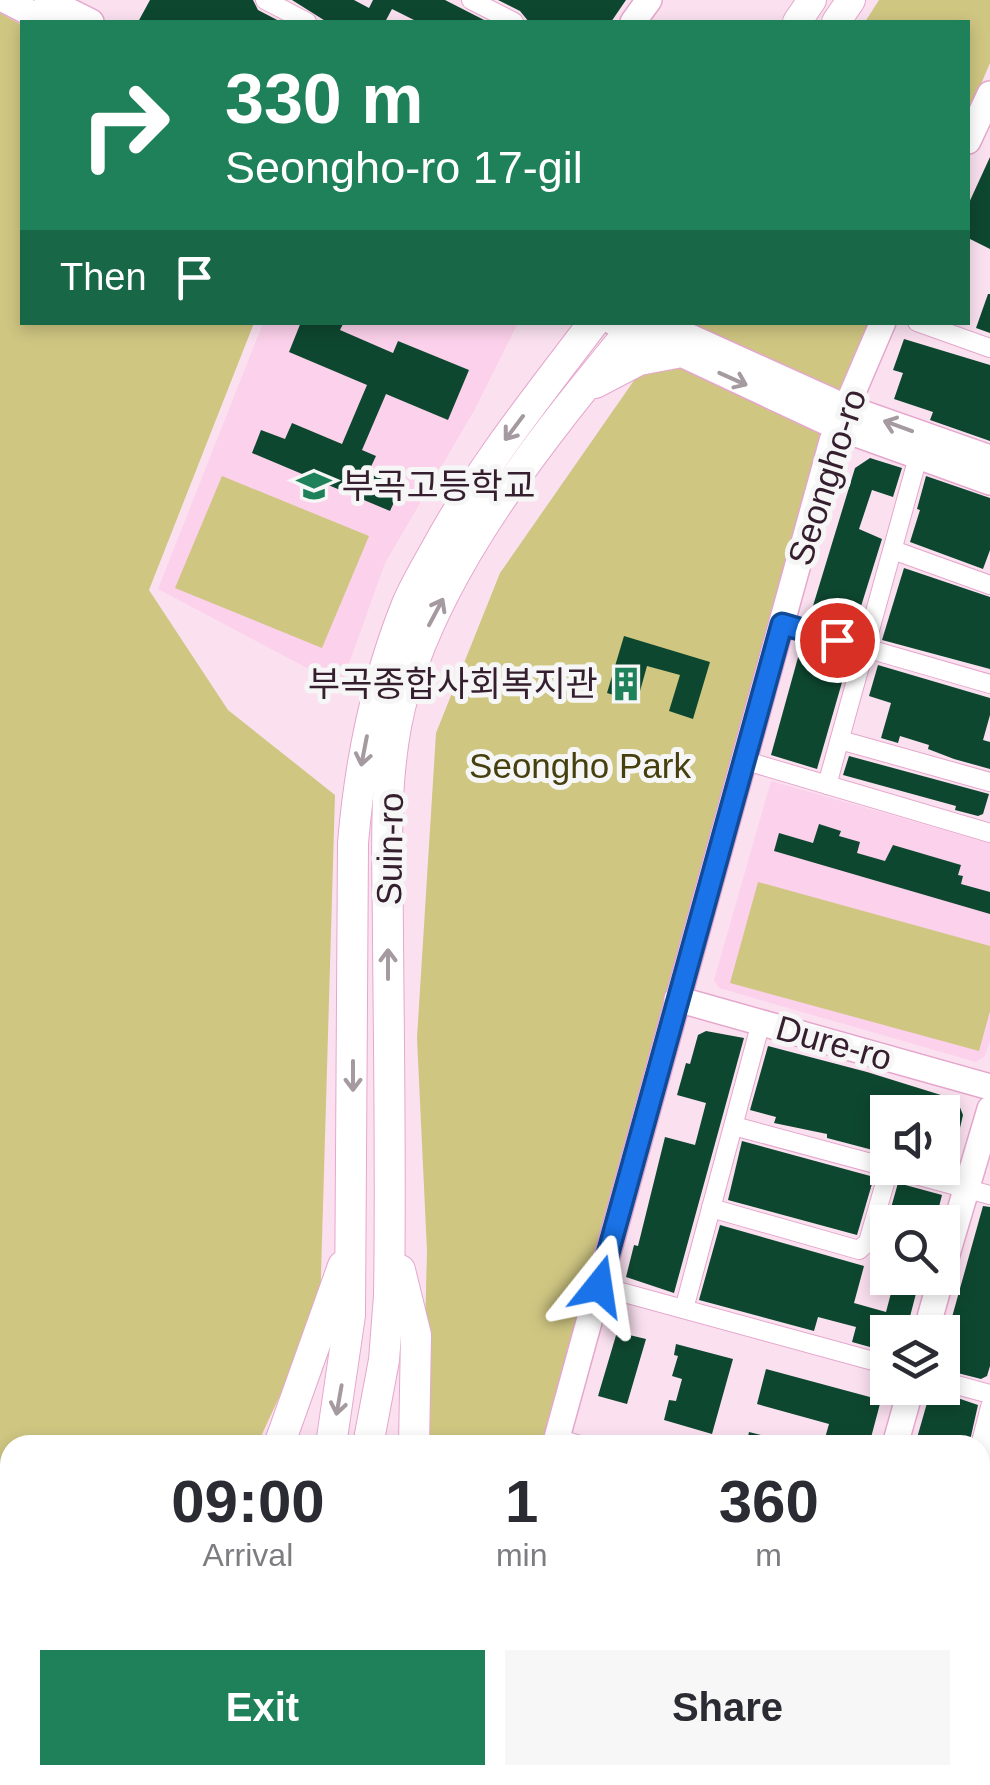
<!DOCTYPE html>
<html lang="en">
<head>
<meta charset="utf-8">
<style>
  :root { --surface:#fff; --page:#f7f7f7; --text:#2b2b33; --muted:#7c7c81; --accent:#1e8159 }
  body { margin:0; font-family:Helvetica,"Noto Sans KR",sans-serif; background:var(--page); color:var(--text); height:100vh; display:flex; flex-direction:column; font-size:38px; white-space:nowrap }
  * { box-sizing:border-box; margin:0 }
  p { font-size:32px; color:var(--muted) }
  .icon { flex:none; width:55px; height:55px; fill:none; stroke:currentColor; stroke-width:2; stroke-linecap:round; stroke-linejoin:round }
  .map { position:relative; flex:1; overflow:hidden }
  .sheet { position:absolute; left:0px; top:1435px; width:990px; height:350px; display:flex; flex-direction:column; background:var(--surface); border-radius:30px 30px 0 0; box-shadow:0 5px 15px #0003 }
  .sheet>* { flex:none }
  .hud { position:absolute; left:20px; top:20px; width:950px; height:305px; border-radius:0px; box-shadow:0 5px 15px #0003; background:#1e8159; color:#fff; overflow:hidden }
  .buttons { position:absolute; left:870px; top:1095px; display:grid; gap:20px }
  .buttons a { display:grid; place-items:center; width:90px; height:90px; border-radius:0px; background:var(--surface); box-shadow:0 5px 15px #0003; font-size:50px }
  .pin { position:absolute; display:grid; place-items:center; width:85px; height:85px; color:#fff; margin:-42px; border:5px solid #fff; border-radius:50%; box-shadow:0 2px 10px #0007 }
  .me { position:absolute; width:110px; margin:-55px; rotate:15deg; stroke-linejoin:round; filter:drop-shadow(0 0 8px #0008) }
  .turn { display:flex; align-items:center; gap:35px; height:210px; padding:0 40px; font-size:45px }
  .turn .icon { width:130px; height:130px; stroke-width:2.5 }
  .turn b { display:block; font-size:70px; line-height:85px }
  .then { display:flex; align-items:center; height:95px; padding:0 40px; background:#0003; gap:20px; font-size:38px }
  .eta { display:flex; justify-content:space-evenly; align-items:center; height:170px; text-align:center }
  .eta b { font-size:60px; font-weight:600; line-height:70px }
  .primary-button { display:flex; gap:20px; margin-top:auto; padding:20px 40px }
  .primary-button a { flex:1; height:115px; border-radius:0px; background:var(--accent); color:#fff; font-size:40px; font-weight:600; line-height:115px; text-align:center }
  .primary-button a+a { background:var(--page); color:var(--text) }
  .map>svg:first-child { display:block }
  .built { fill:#fcd1eb }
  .green { fill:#cfc682 }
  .building { fill:#0e4730 }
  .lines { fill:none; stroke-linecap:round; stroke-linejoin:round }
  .street-casing { stroke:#e5a7cd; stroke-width:20 }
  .secondary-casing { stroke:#e5a7cd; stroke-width:28 }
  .primary-casing { stroke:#e5a7cd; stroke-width:30 }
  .highway-casing { stroke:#e5a7cd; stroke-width:32 }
  .path { stroke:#af96a5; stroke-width:2.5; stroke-dasharray:8 8; stroke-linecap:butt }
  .street { stroke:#fff; stroke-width:18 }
  .secondary { stroke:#fff; stroke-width:25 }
  .primary { stroke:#fff; stroke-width:28 }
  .highway { stroke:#fff; stroke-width:30 }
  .oneway { stroke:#a49aa0 }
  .route-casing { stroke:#114b97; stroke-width:25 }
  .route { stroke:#1a73e8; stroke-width:18 }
  .labels { text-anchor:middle; stroke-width:10; stroke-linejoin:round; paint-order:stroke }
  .street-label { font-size:35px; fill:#351e2d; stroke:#f6f6f6 }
  .poi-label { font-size:35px; fill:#351e2d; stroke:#f6f6f6; text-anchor:start }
  .park-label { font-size:35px; fill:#46400e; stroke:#f6f6f6 }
</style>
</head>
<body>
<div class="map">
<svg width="990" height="1785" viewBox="0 0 990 1785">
  <rect width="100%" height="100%" fill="#fbe1f0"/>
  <g class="built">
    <path d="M263,323h255l-43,86 -90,154 -44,123 -183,-97z"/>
    <path d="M771,781l219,62v197l-5,16 -9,6 -257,-74 -5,-8z"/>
  </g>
  <g class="green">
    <path d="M879,0h111v63l-22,52v-93h-103z"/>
    <path d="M0,13l22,12v297l232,1 -105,267 79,120 107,85 -15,514 -63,136h-247v189l-10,-5z"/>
    <path d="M674,323h204l-52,118 -186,647 -99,357h-119l5,-194 -10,-213 19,-305 64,-160z"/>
    <path d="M222,476l147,60 -47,112 -147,-60z"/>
    <path d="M758,882l232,64v65l-11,40 -249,-68z"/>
    <path d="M418,1775h80l1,10h-84z"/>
  </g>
  <g class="building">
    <path d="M150,0h103l5,10 23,12h-143z"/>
    <path d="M292,0h62l15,8 4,-8h72l43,22h-70l-26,-13 -7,13h-58z"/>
    <path d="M498,0h128l-15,22h-82l-9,-11z"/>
    <path d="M990,157v92l-22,-11v-33z"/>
    <path d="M988,294h2v39l-14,-5z"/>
    <path d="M301,322h43l-4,8 53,23 5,-12 71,29 -21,50 -62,-26 -24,56 14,6 -8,17 33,14 -11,24 -138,-58 9,-23 24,9 7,-16 50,21 25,-59 -78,-33z"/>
    <path d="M904,339l86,26v76l-60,-21 3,-8 -39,-13 9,-26 -10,-3z"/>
    <path d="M870,458l32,10 -9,29 -21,-7 -13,39 23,10 -29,93 -44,-13 46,-151z"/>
    <path d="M926,476l64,22v52l-7,19 -73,-27 10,-32 -3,-1z"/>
    <path d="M904,568l86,29v72l-108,-29z"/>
    <path d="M624,636l86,26 -17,57 -24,-8 11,-36 -33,-9 -10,36 -30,-9z"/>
    <path d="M802,643l47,15 -32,111 -46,-14z"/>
    <path d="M878,665l112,33v17l-7,25 7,2v27l-36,-10 -26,-10 1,-4 -29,-9 -2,7 -17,-5 10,-35 -22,-7z"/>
    <path d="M849,756l140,38 -6,20 -5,2 -23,-6 1,-4 -113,-31z"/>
    <path d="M819,824l22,7 -2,5 21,6 -3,11 28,8 8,-16 68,20 -3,10 5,1 -2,8 29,8v22l-216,-63 5,-18 34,10z"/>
    <path d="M706,1031l38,7 -70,255 -48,-16 8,-32 4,1 27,-109 30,8 11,-42 -29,-8 9,-32 4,1 8,-29z"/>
    <path d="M768,1046l99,26 90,28 6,15 -13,56 -8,-2v-57h-54v42l-61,-16v-4l-53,-11 2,-6 -26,-7z"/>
    <path d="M742,1141l132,36 -17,58 -129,-35z"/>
    <path d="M898,1183l44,12 -7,27h-48z"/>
    <path d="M983,1206l7,1v159l-3,10 -6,3 -39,-10v-16z"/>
    <path d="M720,1225l144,41 -10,37 32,9 9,-34h25l-14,54h-18v20l-36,-10 4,-15 -38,-10 -4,14 -115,-31z"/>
    <path d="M617,1332l29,7 -19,65 -29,-8z"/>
    <path d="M676,1344l57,15 -21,75 -48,-14 5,-20 7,1 6,-22 -10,-3 6,-20 -4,-1z"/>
    <path d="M766,1369l115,31 -12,45h-46l6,-21 -72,-20z"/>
    <path d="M931,1389l47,16 -9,40h-54z"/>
    <path d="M749,1432l36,9v4h-39z"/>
  </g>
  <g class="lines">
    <g class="street-casing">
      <g id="street">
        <path d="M265,0l42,22"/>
        <path d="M471,0l43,22"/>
        <path d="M917,322l73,26"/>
        <path d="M893,550l97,35"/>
        <path d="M782,624l208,60"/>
        <path d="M840,740l150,42"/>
        <path d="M743,760l247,73"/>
        <path d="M827,785l91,-328"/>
        <path d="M734,1126l256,69"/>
        <path d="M711,1208l148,42 9,-8 21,-73"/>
        <path d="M599,1286l289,79"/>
        <path d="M684,1309l77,-287"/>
        <path d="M942,1381l48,13"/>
        <path d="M990,1407l-9,35 9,73"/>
        <path d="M557,1438l23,7"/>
        <path d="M980,1716l10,-1"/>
        <path d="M596,1775l1,10"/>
        <path d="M782,1775l1,10"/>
        <path d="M949,1775l1,10"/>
      </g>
    </g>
    <g class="secondary-casing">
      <g id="secondary">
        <path d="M5,0l43,22"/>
        <path d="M47,0l44,22"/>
        <path d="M633,22l16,-22"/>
        <path d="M968,141l22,-47"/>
        <path d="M613,322l224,105 153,55"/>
        <path d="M657,322l188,85 145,51"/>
        <path d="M677,999l313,88"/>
        <path d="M942,1271l48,-162"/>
        <path d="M926,1332l15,-54"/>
        <path d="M555,1445l277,-1004 51,-119"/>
        <path d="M895,1445l16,-57"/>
        <path d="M980,1595l10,-1"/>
        <path d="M980,1613l10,-1"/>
        <path d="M0,1685l10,2"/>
        <path d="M0,1715l10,3"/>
        <path d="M510,1775l1,10"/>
        <path d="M864,1775l1,10"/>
      </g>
    </g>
    <g class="primary-casing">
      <g id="primary">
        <path d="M797,22l15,-22"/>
        <path d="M836,22l15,-22"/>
      </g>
    </g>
    <g class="highway-casing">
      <g id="highway">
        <path d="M595,383l44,-23 37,-7"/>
        <path d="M400,1270l16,65 -2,110"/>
        <path d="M279,1445l64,-179"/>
        <path d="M331,1445l19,-130 3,-472c7,-83 23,-162 54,-239 8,-19 19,-37 29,-55 44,-81 102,-153 158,-227"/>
        <path d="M368,1445l16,-85 5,-64c2,-119 0,-238 -1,-357 0,-82 -7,-170 17,-250 39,-131 139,-253 225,-358"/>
        <path d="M209,1775l3,10"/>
        <path d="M284,1785v-10"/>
        <path d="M316,1785l1,-10"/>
        <path d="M383,1785l2,-10"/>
      </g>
    </g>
    <g class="path">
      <path d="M442,1785l4,-10"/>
      <path d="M468,1785l1,-10"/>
    </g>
    <use href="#street" class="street"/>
    <use href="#secondary" class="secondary"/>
    <use href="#primary" class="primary"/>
    <use href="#highway" class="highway"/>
  </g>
  <defs><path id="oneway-shaft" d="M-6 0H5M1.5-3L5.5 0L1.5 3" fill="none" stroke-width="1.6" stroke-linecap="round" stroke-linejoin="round" transform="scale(2.5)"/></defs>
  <g class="oneway">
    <use href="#oneway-shaft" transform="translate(733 379) rotate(24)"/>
    <use href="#oneway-shaft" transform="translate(898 426) rotate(-160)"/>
    <use href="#oneway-shaft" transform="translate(514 428) rotate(127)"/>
    <use href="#oneway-shaft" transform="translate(436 612) rotate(-62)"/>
    <use href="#oneway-shaft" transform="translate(364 751) rotate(101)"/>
    <use href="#oneway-shaft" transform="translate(388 964) rotate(-90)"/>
    <use href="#oneway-shaft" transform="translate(353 1076) rotate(90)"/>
    <use href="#oneway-shaft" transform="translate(339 1400) rotate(100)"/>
  </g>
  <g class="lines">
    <g class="route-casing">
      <path id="route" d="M599,1286l183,-662 55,16"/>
    </g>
    <use href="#route" class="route"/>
  </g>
  <defs>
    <g id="school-bare" transform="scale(2.7)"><path d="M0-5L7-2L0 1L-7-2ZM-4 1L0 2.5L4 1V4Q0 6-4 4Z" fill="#1e8159" stroke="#f6f6f6" stroke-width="2.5" paint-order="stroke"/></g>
    <g id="building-bare" transform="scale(2.7)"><path d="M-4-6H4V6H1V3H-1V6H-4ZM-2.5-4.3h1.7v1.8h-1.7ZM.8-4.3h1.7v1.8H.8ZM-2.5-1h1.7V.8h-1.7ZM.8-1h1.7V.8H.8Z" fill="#1e8159" stroke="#f6f6f6" stroke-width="2.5" paint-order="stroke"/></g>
  </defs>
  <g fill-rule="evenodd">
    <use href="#school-bare" x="314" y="486"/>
    <use href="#building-bare" x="626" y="684"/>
  </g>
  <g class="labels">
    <g class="street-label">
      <text transform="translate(827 477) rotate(-72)" y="12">Seongho-ro</text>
      <text transform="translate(390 849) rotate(-89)" y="12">Suin-ro</text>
      <text transform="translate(834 1043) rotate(16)" y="12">Dure-ro</text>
    </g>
    <g class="poi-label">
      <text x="342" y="498">부곡고등학교</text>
      <text x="598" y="696" text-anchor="end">부곡종합사회복지관</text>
    </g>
    <g class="park-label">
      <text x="580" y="778">Seongho Park</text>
    </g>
  </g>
</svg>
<div class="buttons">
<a><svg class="icon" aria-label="sound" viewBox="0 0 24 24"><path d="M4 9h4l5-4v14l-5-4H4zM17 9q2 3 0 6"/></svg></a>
<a><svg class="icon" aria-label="search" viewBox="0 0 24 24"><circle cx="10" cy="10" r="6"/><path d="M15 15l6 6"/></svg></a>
<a><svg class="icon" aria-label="layers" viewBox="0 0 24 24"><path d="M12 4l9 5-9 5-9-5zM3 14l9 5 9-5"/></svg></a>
</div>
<div class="pin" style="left:837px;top:640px;background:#d93025"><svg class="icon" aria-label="arrive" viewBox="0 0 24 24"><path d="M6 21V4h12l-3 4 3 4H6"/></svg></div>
<svg class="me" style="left:599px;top:1286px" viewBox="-20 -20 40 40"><path d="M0-17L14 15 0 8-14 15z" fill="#1a73e8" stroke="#fff" stroke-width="4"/></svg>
<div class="hud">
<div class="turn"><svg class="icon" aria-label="right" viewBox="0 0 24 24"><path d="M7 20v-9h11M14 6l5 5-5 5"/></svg><div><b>330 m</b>Seongho-ro 17-gil</div></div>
<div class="then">Then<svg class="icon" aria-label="arrive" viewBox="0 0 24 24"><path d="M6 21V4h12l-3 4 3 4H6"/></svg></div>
</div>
<section class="sheet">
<div class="eta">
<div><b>09:00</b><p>Arrival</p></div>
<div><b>1</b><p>min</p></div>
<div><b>360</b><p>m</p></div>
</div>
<div class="primary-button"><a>Exit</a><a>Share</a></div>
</section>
</div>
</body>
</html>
